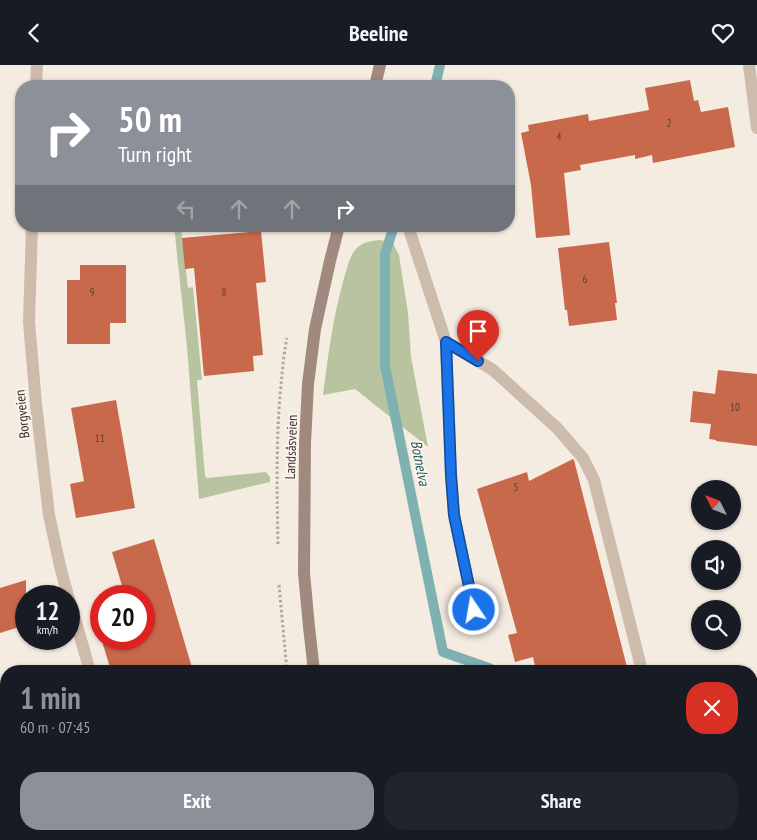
<!DOCTYPE html>
<html lang="en">
<head>
<meta charset="utf-8">
<style>
  :root { --surface:#171b24; --page:#20242c; --text:#f1f3f6; --muted:#9ea1a6; --accent:#8c9099 }
  body { margin:0; font-family:"PT Sans Narrow",sans-serif; background:var(--page); color:var(--text); height:100vh; display:flex; flex-direction:column; font-size:19px; white-space:nowrap }
  * { box-sizing:border-box; margin:0 }
  p { font-size:16px; color:var(--muted) }
  .icon { flex:none; width:28px; height:28px; fill:none; stroke:currentColor; stroke-width:2; stroke-linecap:round; stroke-linejoin:round }
  .map { position:relative; flex:1; overflow:hidden }
  .side { position:absolute; left:0px; top:600px; width:758px; height:175px; display:flex; flex-direction:column; background:var(--surface); border-radius:20px 20px 0 0; box-shadow:0 1px 4px #0004 }
  .side>* { flex:none }
  .banner { position:absolute; left:15px; top:15px; width:500px; height:152px; border-radius:20px; box-shadow:0 1px 4px #0004; background:#8c9099; color:#fff; overflow:hidden }
  .needle { width:32px; rotate:312deg }
  .buttons { position:absolute; left:691px; top:415px; display:grid; gap:10px }
  .buttons a { display:grid; place-items:center; width:50px; height:50px; border-radius:50%; background:var(--surface); box-shadow:0 1px 4px #0004; font-size:25px }
  .speed { position:absolute; left:15px; top:520px; display:flex; gap:10px; font-size:25px; font-weight:700; text-align:center }
  .speed>* { display:grid; place-content:center; width:65px; height:65px; border-radius:50%; background:var(--surface); box-shadow:0 1px 4px #0004; line-height:1 }
  .speed small { font-size:12px; font-weight:400 }
  .speed .limit { border:8px solid #d22; background:#fff; color:#111 }
  .pin { position:absolute; display:grid; place-items:center; width:42px; height:42px; color:#fff; margin:-51px -21px; border-radius:50% 50% 50% 0; rotate:-45deg; box-shadow:0 0 5px #0007 }
  .pin .icon { rotate:45deg }
  .me { position:absolute; width:55px; margin:-28px; rotate:348deg; stroke-linejoin:round; filter:drop-shadow(0 0 4px #0008) }
  .turn { display:flex; align-items:center; gap:18px; height:105px; padding:0 20px; font-size:22px }
  .turn .icon { width:65px; height:65px; stroke-width:2.5 }
  .turn b { display:block; font-size:35px; line-height:42px }
  .lanes { display:flex; align-items:center; height:48px; padding:0 20px; background:#0003; justify-content:center; gap:25px; direction:ltr }
  .lanes .off { opacity:.35 }
  .round { display:grid; place-items:center; flex:none; width:52px; height:52px; border-radius:20px; background:var(--page) }
  .head { display:flex; align-items:center; justify-content:space-between; height:85px; padding:0 20px }
  h1 { font-size:30px; font-weight:700; line-height:38px; color:var(--accent) }
  .action { display:flex; gap:10px; margin-top:auto; padding:10px 20px }
  .action a { flex:1; height:58px; border-radius:20px; background:var(--accent); color:#fff; font-size:20px; font-weight:700; line-height:58px; text-align:center }
  .action a+a { background:var(--page); color:var(--text) }
  header { display:flex; justify-content:space-between; align-items:center; height:65px; padding:0 20px; background:var(--surface); font-size:22px; font-weight:700 }
  .map>svg:first-child { display:block }
  .green { fill:#b8c4a0 }
  .lines { fill:none; stroke-linecap:round; stroke-linejoin:round }
  .stream { stroke:#7fb0b2; stroke-width:10 }
  .building { fill:#c8694b }
  .path { stroke:#b9a596; stroke-width:3; stroke-dasharray:2.5 2.5; stroke-linecap:butt }
  .lane { stroke:#cdbbac; stroke-width:12 }
  .street { stroke:#cdbbac; stroke-width:12 }
  .secondary { stroke:#a18a7d; stroke-width:12 }
  .route-casing { stroke:#114b97; stroke-width:12 }
  .route { stroke:#1a73e8; stroke-width:9 }
  .labels { text-anchor:middle; stroke-width:4; stroke-linejoin:round; paint-order:stroke }
  .number-label { font-size:11px; fill:#5e3e33 }
  .street-label { font-size:14px; fill:#3b302b; stroke:#fbf5ee }
  .water-label { font-size:15px; font-style:italic; fill:#1f5a5e; stroke:#fbf5ee }
</style>
</head>
<body>
<header><svg class="icon" aria-label="back" viewBox="0 0 24 24"><path d="M15 5l-7 7 7 7"/></svg>Beeline<svg class="icon" aria-label="heart" viewBox="0 0 24 24"><path d="M12 20l-8-8c-3-5 5-10 8-4 3-6 11-1 8 4z"/></svg></header>
<div class="map">
<svg width="757" height="775" viewBox="0 0 757 775">
  <rect width="100%" height="100%" fill="#f4ebe1"/>
  <g class="green">
    <path d="M174,161h48l-41,3 7,59 5,-1 9,93h-5l8,96 2,2 59,-6 4,5v5l-71,17 -12,-152z"/>
    <path d="M379,175l13,2 7,13 9,58 3,44 17,90 -73,-58 -32,6c5,-39 10,-78 21,-117 3,-9 5,-20 11,-28 7,-8 15,-9 24,-10z"/>
    <path d="M500,769h102l-14,6h-85z"/>
  </g>
  <g class="lines">
    <g class="stream">
      <path d="M435,21l5,-21"/>
      <path d="M394,161l-9,28v112l58,286 46,16 4,3"/>
    </g>
  </g>
  <g class="building">
    <path d="M690,15l4,21 4,-1 3,12 27,-5 7,40 -82,16 -1,-8 -17,4v-4l-55,10 1,5 -17,3 6,62 -34,3 -5,-53 -10,-52 8,-2 -1,-6 60,-11 1,7 60,-11 -4,-22z"/>
    <path d="M261,166l5,51 -10,1 7,72 -10,1 1,15 -50,5 -10,-108 -9,1 -3,-31z"/>
    <path d="M609,177l8,61h-2l2,17 -48,6 -2,-16h-2l-7,-62z"/>
    <path d="M80,200h46v58h-16v21h-43v-64h13z"/>
    <path d="M718,305l39,4v72l-41,-5v-1l-7,-1 2,-15 -21,-2 3,-31 22,3z"/>
    <path d="M116,335l19,108 -59,10 -6,-34 14,-3 -13,-73z"/>
    <path d="M573,394l1,1 54,211h-92l-3,-14 -18,5 -7,-27 9,-2 -40,-144 50,-17 2,9z"/>
    <path d="M154,474l39,132h-82l-16,-53 6,-2v23h43v-43h-19l-13,-44z"/>
    <path d="M26,515v45l-26,8v-45z"/>
  </g>
  <g class="lines">
    <g class="path">
      <path d="M278,479c-1,-50 -2,-99 2,-148 2,-20 3,-39 7,-58"/>
      <path d="M279,520l8,86"/>
      <path d="M326,769l2,6"/>
    </g>
    <g class="lane">
      <path d="M408,161l38,116 5,134 3,39 24,114"/>
      <path d="M446,277l47,28 64,58 26,30 11,22 48,191"/>
      <path d="M751,676l6,-1"/>
      <path d="M643,775l8,-6"/>
    </g>
    <g class="street">
      <path d="M749,0l8,63"/>
      <path d="M36,21l1,-21"/>
      <path d="M32,161l-3,96 7,82 13,111 11,51 8,30"/>
      <path d="M69,533l21,73"/>
      <path d="M0,747l6,4"/>
      <path d="M31,769l10,6"/>
      <path d="M142,769l3,6"/>
    </g>
    <g class="secondary">
      <path d="M375,21l5,-21"/>
      <path d="M314,606l-5,-44 -5,-54 1,-130 3,-59 7,-55 15,-68 9,-35"/>
      <path d="M354,769l2,6"/>
    </g>
  </g>
  <g class="lines">
    <g class="route-casing">
      <path id="route" d="M474,545l-20,-95 -3,-40 -5,-133 32,19"/>
    </g>
    <use href="#route" class="route"/>
  </g>
  <g class="labels">
    <g class="number-label">
      <text x="669" y="62">2</text>
      <text x="559" y="75">4</text>
      <text x="585" y="218">6</text>
      <text x="92" y="231">9</text>
      <text x="224" y="231">8</text>
      <text x="735" y="346">10</text>
      <text x="100" y="377">11</text>
      <text x="516" y="426">5</text>
    </g>
    <g class="street-label">
      <text transform="translate(22 349) rotate(-96)" y="5">Borgveien</text>
      <text transform="translate(291 382) rotate(-88)" y="5">Landsåsveien</text>
    </g>
    <g class="water-label">
      <text transform="translate(420 398) rotate(79)" y="5">Botnelva</text>
    </g>
  </g>
</svg>
<div class="buttons">
<a><svg class="needle" viewBox="-14 -14 28 28"><path d="M0-13l5 13h-10z" fill="#e53935"/><path d="M0 13l5-13h-10z" fill="#9ea1a6"/></svg></a>
<a><svg class="icon" aria-label="sound" viewBox="0 0 24 24"><path d="M4 9h4l5-4v14l-5-4H4zM17 9q2 3 0 6"/></svg></a>
<a><svg class="icon" aria-label="search" viewBox="0 0 24 24"><circle cx="10" cy="10" r="6"/><path d="M15 15l6 6"/></svg></a>
</div>
<div class="speed"><div>12<small>km/h</small></div><div class="limit">20</div></div>
<div class="pin" style="left:478px;top:296px;background:#d93025"><svg class="icon" aria-label="arrive" viewBox="0 0 24 24"><path d="M6 21V4h12l-3 4 3 4H6"/></svg></div>
<svg class="me" style="left:474px;top:545px" viewBox="-20 -20 40 40"><circle r="17" fill="#1a73e8" stroke="#fff" stroke-width="3"/><path d="M0-11L8 9 0 5-8 9z" fill="#fff"/></svg>
<div class="banner">
<div class="turn"><svg class="icon" aria-label="right" viewBox="0 0 24 24"><path d="M7 20v-9h11M14 6l5 5-5 5"/></svg><div><b>50 m</b>Turn right</div></div>
<div class="lanes"><svg class="icon off" aria-label="left" viewBox="0 0 24 24"><path d="M17 20v-9H6M10 6l-5 5 5 5"/></svg><svg class="icon off" aria-label="ahead" viewBox="0 0 24 24"><path d="M12 20V5M6 11l6-6 6 6"/></svg><svg class="icon off" aria-label="ahead" viewBox="0 0 24 24"><path d="M12 20V5M6 11l6-6 6 6"/></svg><svg class="icon" aria-label="right" viewBox="0 0 24 24"><path d="M7 20v-9h11M14 6l5 5-5 5"/></svg></div>
</div>
<section class="side">
<div class="head"><div><h1>1 min</h1><p>60 m · 07:45</p></div><a class="round" style="background:#d93025;color:#fff"><svg class="icon" aria-label="close" viewBox="0 0 24 24"><path d="M6 6l12 12M18 6L6 18"/></svg></a></div>
<div class="action"><a>Exit</a><a>Share</a></div>
</section>
</div>
</body>
</html>
